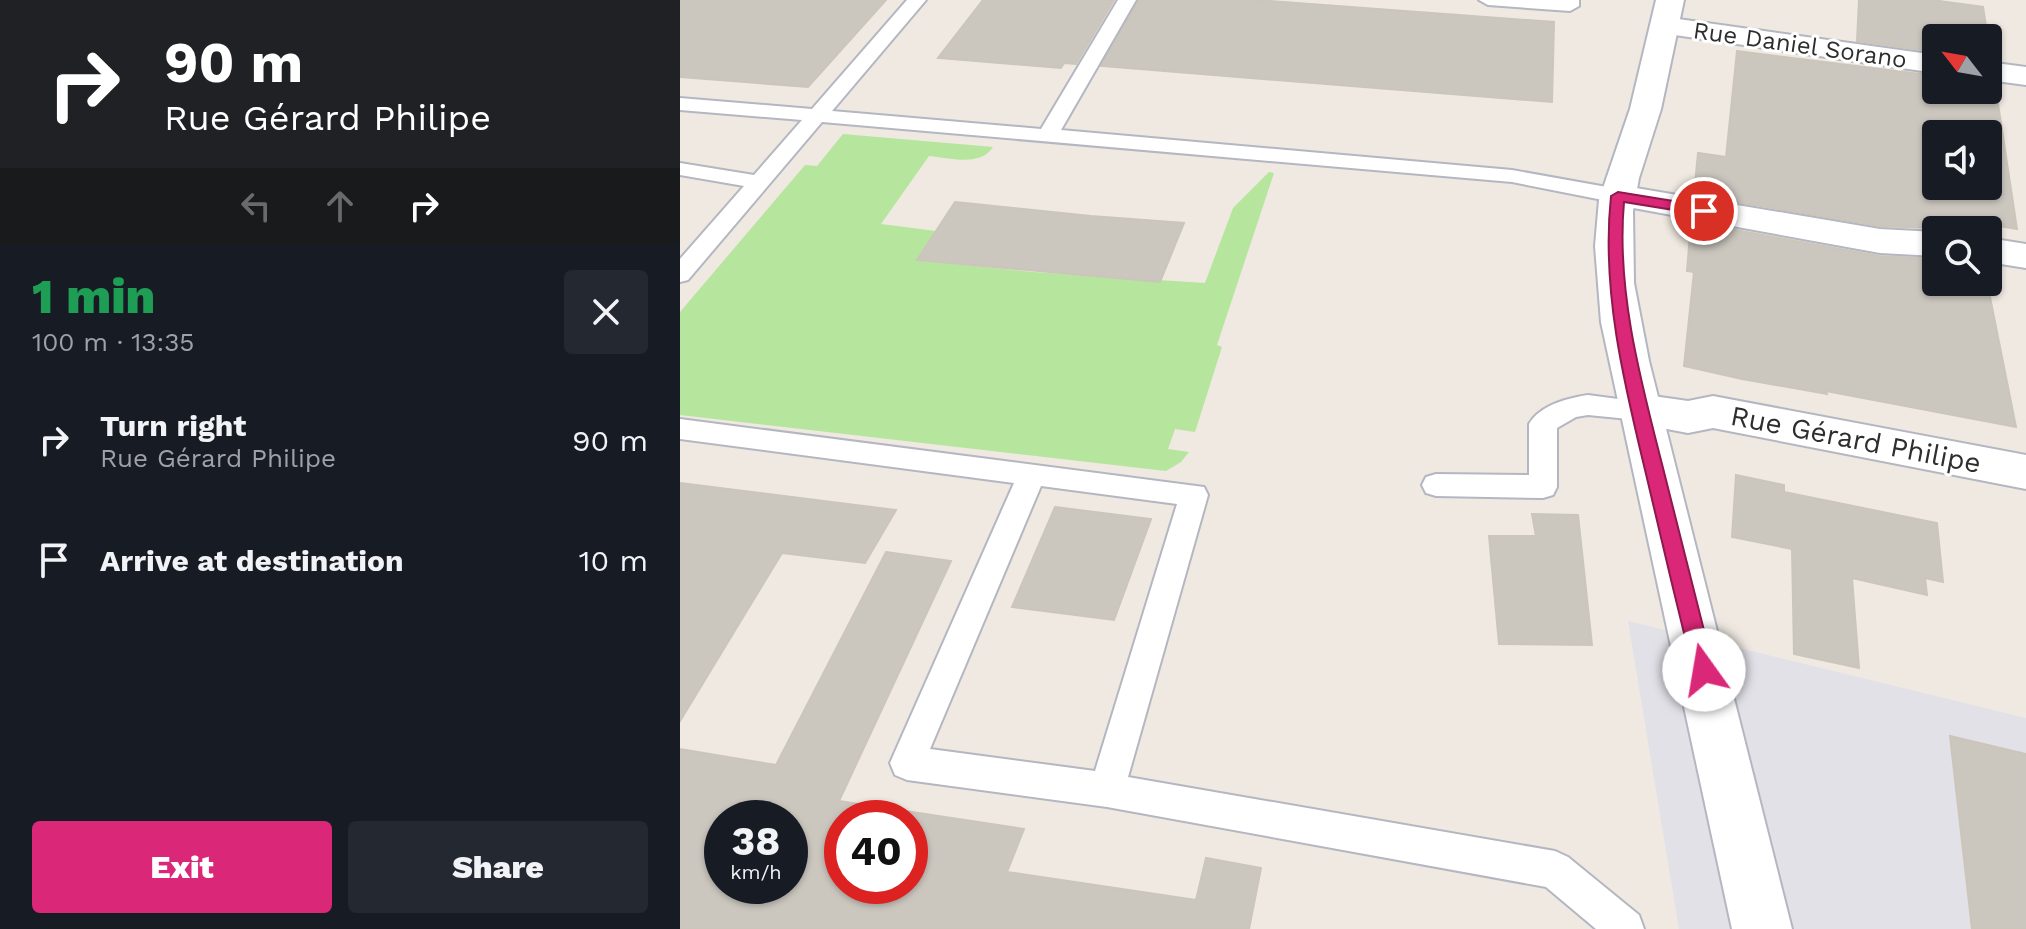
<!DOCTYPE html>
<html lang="en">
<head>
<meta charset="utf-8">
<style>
  :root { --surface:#171b24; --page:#242831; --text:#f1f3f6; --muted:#9ea1a6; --accent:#db2777 }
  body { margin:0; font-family:"Work Sans",sans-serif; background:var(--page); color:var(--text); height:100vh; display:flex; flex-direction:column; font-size:30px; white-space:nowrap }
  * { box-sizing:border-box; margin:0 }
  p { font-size:26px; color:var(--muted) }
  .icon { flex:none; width:44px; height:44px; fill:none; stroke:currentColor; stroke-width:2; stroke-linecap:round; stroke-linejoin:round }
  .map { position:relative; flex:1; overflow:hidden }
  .panel { display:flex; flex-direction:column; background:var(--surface); width:680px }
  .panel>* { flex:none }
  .top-card { background:#202124; color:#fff; overflow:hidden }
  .needle { width:52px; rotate:301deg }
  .fabs { position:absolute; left:1242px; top:24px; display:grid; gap:16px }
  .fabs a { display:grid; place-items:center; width:80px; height:80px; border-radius:8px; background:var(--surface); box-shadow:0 2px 6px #0004; font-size:40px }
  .speed { position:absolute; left:24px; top:800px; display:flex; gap:16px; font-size:40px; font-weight:700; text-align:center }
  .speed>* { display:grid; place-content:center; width:104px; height:104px; border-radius:50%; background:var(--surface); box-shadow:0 2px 6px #0004; line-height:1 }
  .speed small { font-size:20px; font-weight:400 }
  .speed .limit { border:12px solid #d22; background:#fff; color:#111 }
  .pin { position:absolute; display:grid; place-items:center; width:68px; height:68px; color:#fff; margin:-34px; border:4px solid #fff; border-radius:50%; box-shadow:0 2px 8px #0007 }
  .me { position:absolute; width:88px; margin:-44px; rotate:347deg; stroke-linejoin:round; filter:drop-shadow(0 0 6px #0008) }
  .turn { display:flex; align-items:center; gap:28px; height:168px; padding:0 32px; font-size:36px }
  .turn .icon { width:104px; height:104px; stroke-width:2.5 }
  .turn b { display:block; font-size:56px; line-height:68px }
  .lanes { display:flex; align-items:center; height:76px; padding:0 32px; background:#0003; justify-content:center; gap:40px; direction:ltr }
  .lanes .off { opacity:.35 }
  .round { display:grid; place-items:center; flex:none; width:84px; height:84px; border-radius:8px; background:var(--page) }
  .headline { display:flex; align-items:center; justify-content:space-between; height:136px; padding:0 32px }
  h1 { font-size:48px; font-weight:800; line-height:60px; color:#1e9e55 }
  .cta { display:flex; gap:16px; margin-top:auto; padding:16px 32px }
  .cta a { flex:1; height:92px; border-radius:8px; background:var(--accent); color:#fff; font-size:32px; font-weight:800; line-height:92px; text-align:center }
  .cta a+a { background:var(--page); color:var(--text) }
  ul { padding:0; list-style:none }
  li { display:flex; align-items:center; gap:24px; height:120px; padding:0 32px }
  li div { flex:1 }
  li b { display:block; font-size:30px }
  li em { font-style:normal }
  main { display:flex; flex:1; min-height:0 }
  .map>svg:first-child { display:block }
  .industrial { fill:#e3e1e8 }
  .green { fill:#b6e59e }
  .building { fill:#cbc7bf; stroke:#cbc5ba; stroke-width:2; fill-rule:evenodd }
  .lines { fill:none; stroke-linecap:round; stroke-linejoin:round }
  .service-casing { stroke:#b4b7c1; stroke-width:4 }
  .minor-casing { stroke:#b4b7c1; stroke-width:4 }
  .tertiary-casing { stroke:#b4b7c1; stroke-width:4 }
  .service { fill:#fff; fill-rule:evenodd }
  .minor { fill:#fff; fill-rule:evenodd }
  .tertiary { fill:#fff; fill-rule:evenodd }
  .route { fill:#db2777; stroke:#8e194d; stroke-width:2 }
  .labels { text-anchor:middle; stroke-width:6; stroke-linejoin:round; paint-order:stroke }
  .far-street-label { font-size:24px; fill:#2e2e2e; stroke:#fff }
  .street-label { font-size:28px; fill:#2e2e2e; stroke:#fff }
</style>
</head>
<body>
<main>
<section class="panel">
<div class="top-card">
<div class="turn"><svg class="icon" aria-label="right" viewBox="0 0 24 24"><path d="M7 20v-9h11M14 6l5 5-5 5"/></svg><div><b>90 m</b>Rue Gérard Philipe</div></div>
<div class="lanes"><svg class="icon off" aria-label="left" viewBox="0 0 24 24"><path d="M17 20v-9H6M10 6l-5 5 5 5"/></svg><svg class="icon off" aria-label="ahead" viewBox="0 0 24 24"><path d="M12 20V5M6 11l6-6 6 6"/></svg><svg class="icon" aria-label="right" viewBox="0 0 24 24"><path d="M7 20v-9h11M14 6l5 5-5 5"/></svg></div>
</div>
<div class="headline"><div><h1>1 min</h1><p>100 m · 13:35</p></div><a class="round"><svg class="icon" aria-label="close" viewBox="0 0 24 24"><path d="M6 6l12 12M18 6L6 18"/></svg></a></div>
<ul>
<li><svg class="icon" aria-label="right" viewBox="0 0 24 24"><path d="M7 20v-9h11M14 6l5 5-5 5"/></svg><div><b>Turn right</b><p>Rue Gérard Philipe</p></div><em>90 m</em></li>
<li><svg class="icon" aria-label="arrive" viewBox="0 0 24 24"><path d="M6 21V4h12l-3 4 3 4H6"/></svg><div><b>Arrive at destination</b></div><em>10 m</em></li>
</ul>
<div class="cta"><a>Exit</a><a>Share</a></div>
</section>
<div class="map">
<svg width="1346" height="929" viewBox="0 0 1346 929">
  <rect width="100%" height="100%" fill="#efe9e1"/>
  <path class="industrial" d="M948,621l398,97v211h-347z"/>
  <path class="green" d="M163,134l150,13c-13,20 -43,11 -64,9l-48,68 55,7 -18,29 115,12 172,11 28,-75 36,-36 5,1 -57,172 5,2 -27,85 -20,-3 -7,20 21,3 -8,10 -15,9 -486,-56v-103l125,-147 12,1z"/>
  <g class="building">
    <path d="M0,0h206l-78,87 -128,-10z"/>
    <path d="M303,0h131l-38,64 -12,-1 -3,5 -123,-10z"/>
    <path d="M459,0h117l298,22 -2,80 -451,-36z"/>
    <path d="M1179,0h73l51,7 5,31h-52v14l-79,-11z"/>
    <path d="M1057,51l199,25v14h52v-7l7,1 22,145 -42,-7 2,8 -97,-4 -186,-31 4,-42 28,4zM1256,134h52v52h-52z"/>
    <path d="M275,202l136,14 93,7 -24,59 -243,-22z"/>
    <path d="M1011,222l188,34 57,3v23h51l29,145 -190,-36 1,3 -85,-15 -58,-13 10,-94 -7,-1z"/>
    <path d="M1056,475l48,10v7l153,31 6,59 -18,-4 2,17 -75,-17 7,90 -65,-14 -2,-105 -60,-12z"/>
    <path d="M0,483l216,27 -31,53 -83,-10 -102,168z"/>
    <path d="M375,507l96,12 -37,101 -102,-13z"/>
    <path d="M852,514l46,1 14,130 -93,-1 -10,-108h47z"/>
    <path d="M206,552l65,9 -112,240 185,28 -17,43 189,28 10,-42 55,10 -12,61h-569v-180l96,16zM42,818h68v68h-68zM162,818h68v68h-68z"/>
    <path d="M1270,736l76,18v175h-54z"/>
  </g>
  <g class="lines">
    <g class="service-casing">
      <g id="service">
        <path d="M227,0h19l-94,111 209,18 77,-129h18l-75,130 451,40 106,19 11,7 -11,7 -106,-21 -690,-60 -134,158 -8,2v-23l64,-73 -64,-11v-12l74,12 48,-55 -122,-10v-12l132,11z"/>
        <path d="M799,0h100v6l-9,5 -82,-6z"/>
        <path d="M908,395l60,8 4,7 -4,7 -9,3 -51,-5 -12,2 -19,11v59l-4,8 -10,3 -107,-2 -10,-3 -4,-8 4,-8 10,-3 93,1v-51c11,-19 39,-26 59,-29z"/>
        <path d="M0,419l524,68 4,8 -80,282 427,74 13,6 71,58 5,14h-48l-50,-42 -439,-80 -200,-27 -12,-5 -5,-12 124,-280 -334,-44zM361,486l136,18 -82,267 -165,-22z"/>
      </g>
    </g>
    <g class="minor-casing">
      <g id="minor">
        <path d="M984,17l272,38v18l-282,-41 -4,-6 4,-6z"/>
        <path d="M1308,62l38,5v18l-38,-5z"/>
        <path d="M938,185l262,44 56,3v24l-56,-3 -274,-50 -5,-7 5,-7z"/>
        <path d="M1308,238l38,6v24l-38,-6z"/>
        <path d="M959,394l49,7 25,-5 313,59v34l-313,-61 -25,5 -64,-12 -6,-11 6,-11z"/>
      </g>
    </g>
    <g class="tertiary-casing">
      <path id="tertiary" d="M976,0h28l-23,109 -22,69 -6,33 1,72 15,78 143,568h-60l-131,-607 -6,-76 4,-46 31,-91z"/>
    </g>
    <use href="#service" class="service"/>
    <use href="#minor" class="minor"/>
    <use href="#tertiary" class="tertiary"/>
  </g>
  <path class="route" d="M938,192l86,14 7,5 -7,4 -80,-13c-8,89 17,180 39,266 17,67 34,135 51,202l-3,7 -7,3 -8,-3 -3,-7c-16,-65 -32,-131 -47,-196 -22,-91 -45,-184 -35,-278z"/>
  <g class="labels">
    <g class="far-street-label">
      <text transform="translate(1120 45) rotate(8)" y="8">Rue Daniel Sorano</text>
    </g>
    <g class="street-label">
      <text transform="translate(1176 439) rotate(11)" y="10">Rue Gérard Philipe</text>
    </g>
  </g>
</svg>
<div class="fabs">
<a><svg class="needle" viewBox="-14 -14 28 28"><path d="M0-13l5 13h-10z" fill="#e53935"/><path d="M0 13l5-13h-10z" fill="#9ea1a6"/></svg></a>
<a><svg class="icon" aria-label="sound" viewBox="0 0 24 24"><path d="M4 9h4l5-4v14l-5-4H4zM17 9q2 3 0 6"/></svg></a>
<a><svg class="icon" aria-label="search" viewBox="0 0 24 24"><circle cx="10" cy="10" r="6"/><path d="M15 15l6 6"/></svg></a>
</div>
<div class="speed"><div>38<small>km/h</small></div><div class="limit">40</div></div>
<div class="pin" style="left:1024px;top:211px;background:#d93025"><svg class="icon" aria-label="arrive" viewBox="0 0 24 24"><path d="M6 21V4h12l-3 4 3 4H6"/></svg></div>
<svg class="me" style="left:1024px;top:670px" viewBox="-20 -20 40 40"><circle r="19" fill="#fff"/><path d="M0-13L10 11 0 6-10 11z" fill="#db2777"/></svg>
</div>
</main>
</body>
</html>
